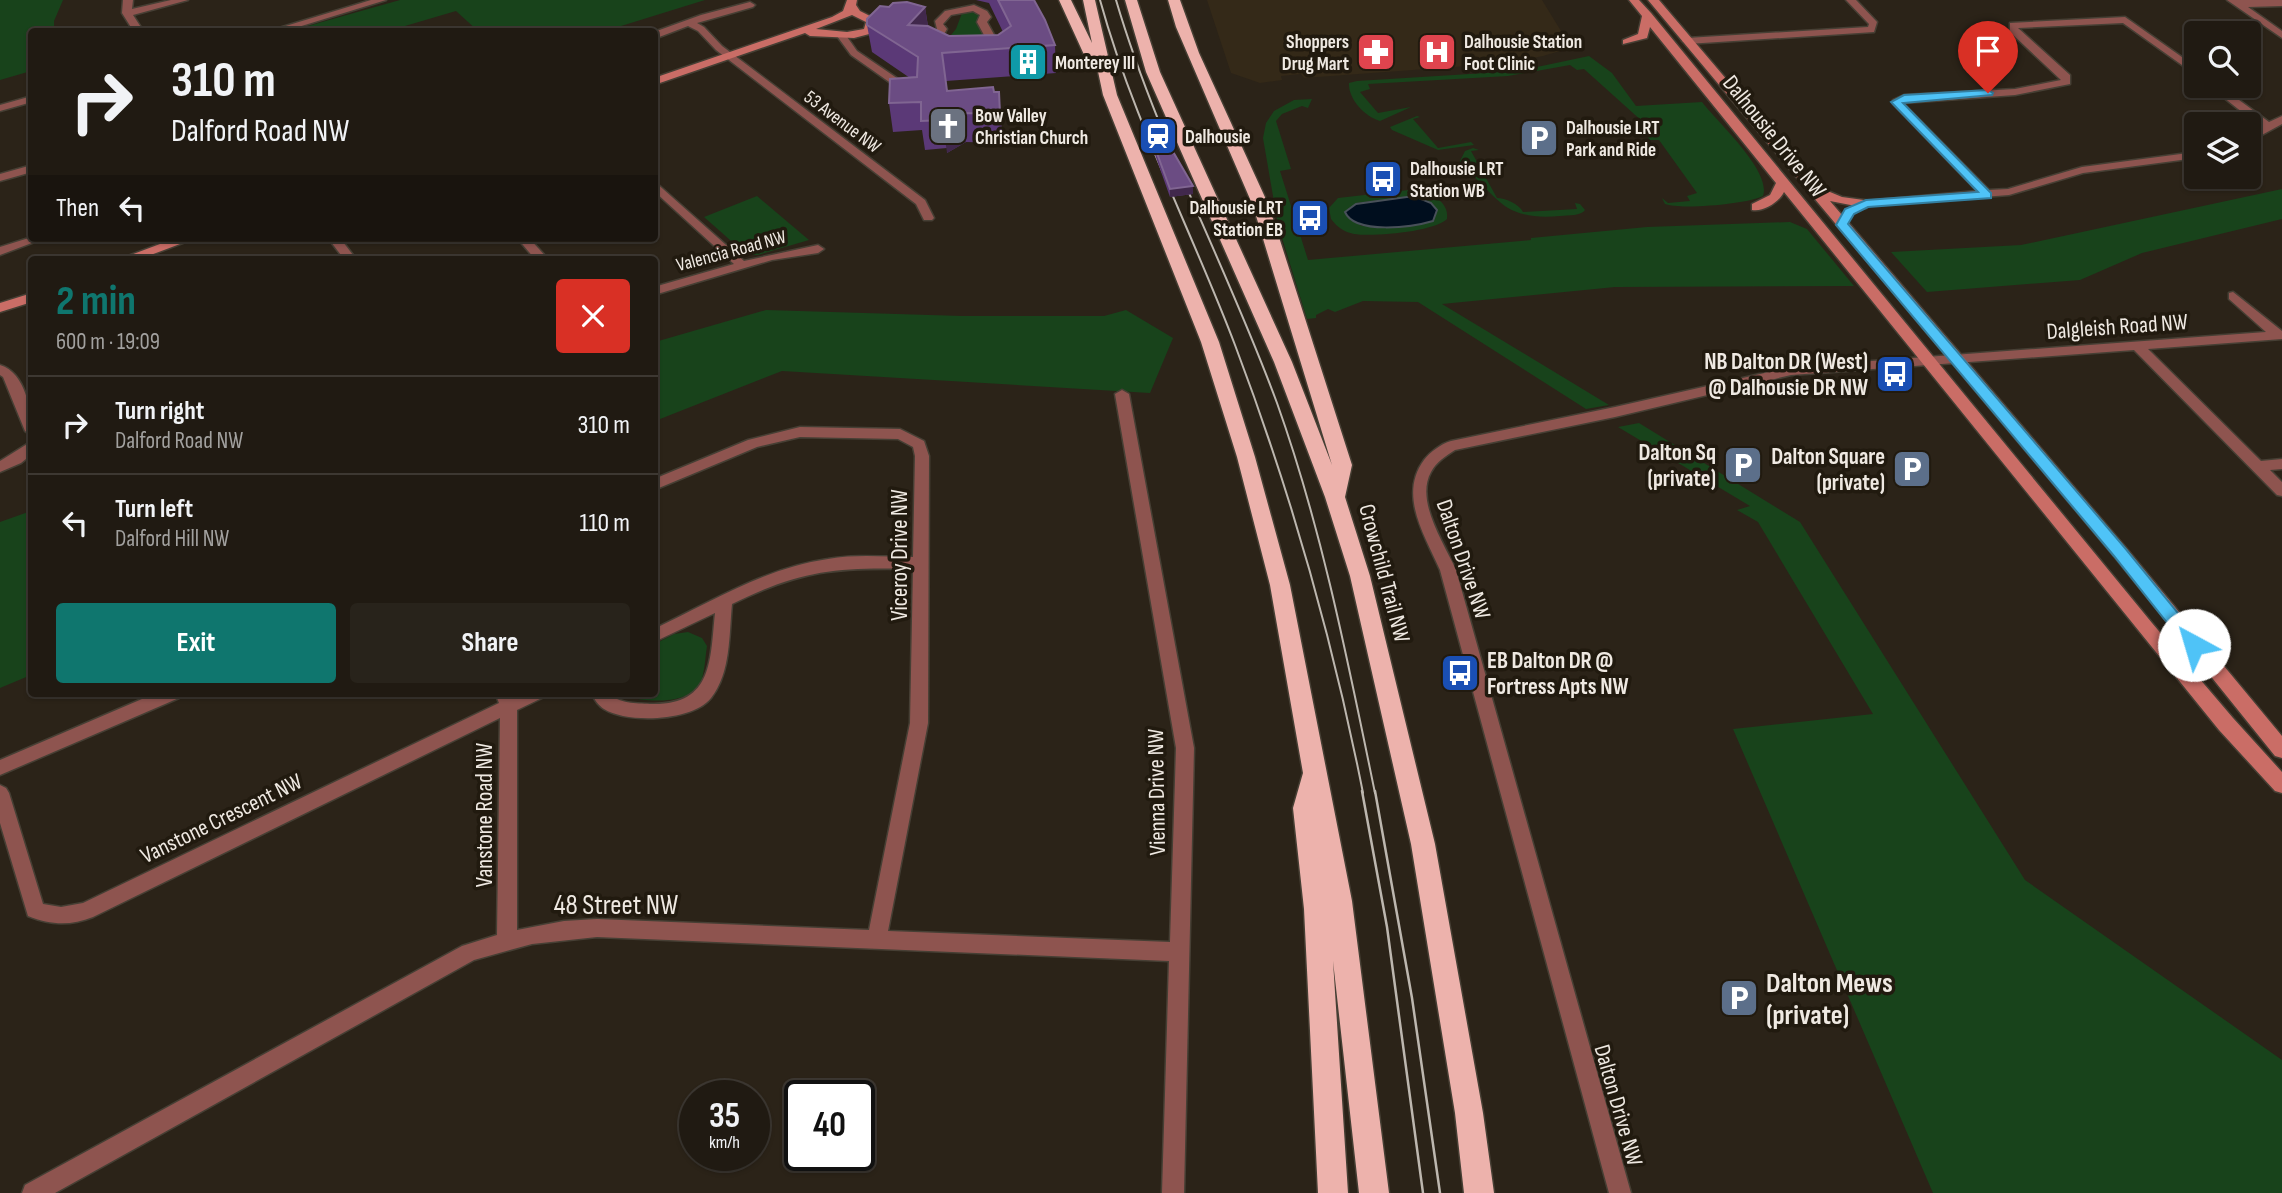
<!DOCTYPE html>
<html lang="en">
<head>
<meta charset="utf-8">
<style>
  :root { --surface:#201a12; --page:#28231b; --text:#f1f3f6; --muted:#a2a19f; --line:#3d3832; --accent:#0f766e }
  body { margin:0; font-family:"Sofia Sans Condensed",sans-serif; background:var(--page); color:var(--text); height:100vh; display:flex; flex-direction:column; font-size:26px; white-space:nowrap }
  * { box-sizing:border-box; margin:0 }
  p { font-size:23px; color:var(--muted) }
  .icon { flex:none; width:38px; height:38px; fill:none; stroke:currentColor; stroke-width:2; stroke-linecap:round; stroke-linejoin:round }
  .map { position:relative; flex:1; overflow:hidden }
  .drawer { position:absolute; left:28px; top:256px; width:630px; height:441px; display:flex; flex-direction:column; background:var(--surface); border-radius:7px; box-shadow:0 2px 5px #0004,0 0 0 2px var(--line) }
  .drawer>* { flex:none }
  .banner { position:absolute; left:28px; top:28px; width:630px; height:214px; border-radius:7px; box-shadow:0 2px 5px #0004,0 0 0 2px var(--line); background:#201a12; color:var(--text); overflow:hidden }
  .controls { position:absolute; left:2184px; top:21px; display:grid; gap:14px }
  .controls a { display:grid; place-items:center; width:77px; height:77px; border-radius:7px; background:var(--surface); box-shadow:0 2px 5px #0004,0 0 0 2px var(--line); font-size:35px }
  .speed { position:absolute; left:679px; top:1080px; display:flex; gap:14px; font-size:35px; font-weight:700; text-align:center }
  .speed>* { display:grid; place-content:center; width:91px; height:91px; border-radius:50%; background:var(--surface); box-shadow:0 2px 5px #0004,0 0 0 2px var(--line); line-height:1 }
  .speed small { font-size:18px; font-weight:400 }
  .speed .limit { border:4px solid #111; border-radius:10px; background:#fff; color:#111 }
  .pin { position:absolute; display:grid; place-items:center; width:60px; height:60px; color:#fff; margin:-72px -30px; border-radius:50% 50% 50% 0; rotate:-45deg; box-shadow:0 0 7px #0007 }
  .pin .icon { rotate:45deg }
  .me { position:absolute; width:77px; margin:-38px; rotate:321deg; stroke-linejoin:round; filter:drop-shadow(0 0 5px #0008) }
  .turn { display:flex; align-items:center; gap:24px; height:147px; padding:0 28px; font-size:32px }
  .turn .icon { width:91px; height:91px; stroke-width:2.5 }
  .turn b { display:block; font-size:49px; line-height:60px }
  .then { display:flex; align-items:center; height:66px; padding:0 28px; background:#0003; gap:14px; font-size:26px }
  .round { display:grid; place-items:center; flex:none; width:74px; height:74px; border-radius:7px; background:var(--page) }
  .summary { display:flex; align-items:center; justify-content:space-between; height:119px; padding:0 28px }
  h1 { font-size:42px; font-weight:700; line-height:52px; color:var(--accent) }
  .action { display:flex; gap:14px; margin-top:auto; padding:14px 28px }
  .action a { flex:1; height:80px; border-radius:7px; background:var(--accent); color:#fff; font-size:28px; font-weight:700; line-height:80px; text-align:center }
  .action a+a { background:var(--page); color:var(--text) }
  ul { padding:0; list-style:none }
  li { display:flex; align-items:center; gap:21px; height:98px; padding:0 28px; border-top:2px solid var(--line) }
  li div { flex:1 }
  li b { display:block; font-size:26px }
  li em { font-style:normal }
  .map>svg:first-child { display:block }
  .built { fill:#342918 }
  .green { fill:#18431b; fill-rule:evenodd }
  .water { fill:#000e1e; stroke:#485059; stroke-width:2 }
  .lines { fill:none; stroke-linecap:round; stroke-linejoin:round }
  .street-casing { stroke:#463f34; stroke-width:3 }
  .secondary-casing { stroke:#463f34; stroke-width:3 }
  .highway-casing { stroke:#463f34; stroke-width:3 }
  .street { fill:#8e544f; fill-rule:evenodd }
  .secondary { fill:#ca6d66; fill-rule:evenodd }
  .highway { fill:#edb2ac; fill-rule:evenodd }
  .tram-far1 { stroke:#bdb7af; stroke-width:2 }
  .tram { stroke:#bdb7af; stroke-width:2.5 }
  .wall { fill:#5b3977 }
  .shaded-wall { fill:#41284c }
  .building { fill:#6b4c83; stroke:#806592; stroke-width:2 }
  .route { fill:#4fc3f7; stroke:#337fa1; stroke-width:2 }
  .labels { text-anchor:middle; stroke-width:7; stroke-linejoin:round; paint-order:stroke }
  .far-poi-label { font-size:19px; font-weight:bold; fill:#efe9e2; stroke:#211a0f; text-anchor:start }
  .far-street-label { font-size:19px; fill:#efe9e2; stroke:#211a0f }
  .street-label { font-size:23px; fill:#efe9e2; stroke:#211a0f }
  .poi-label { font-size:23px; font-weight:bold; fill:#efe9e2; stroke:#211a0f; text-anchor:end }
  .near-street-label { font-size:28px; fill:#efe9e2; stroke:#211a0f }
  .near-poi-label { font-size:28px; font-weight:bold; fill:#efe9e2; stroke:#211a0f; text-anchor:start }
</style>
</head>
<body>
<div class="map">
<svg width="2282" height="1193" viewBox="0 0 2282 1193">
  <rect width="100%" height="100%" fill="#2b2318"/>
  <path class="built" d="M1207,0h335l27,44 -9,7 -17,5 -35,7 -204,15 -3,-4 -20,2 1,4 -22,3 -29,-10z"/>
  <g class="green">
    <path d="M0,0h63l-9,21v10l-22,1 -1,39 -31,9z"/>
    <path d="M400,0h305l-100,31h-127l-22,-20 -68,20h-98z"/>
    <path d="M973,11l7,1 12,33 -46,-4 10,-12 6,-16z"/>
    <path d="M1589,56l23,17 24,33 66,-4c15,20 70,69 61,94 -14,8 -83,14 -98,8l-3,-6 6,5 22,-2 -3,-5 10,-3 -38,-53h-9l-5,-7 8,-2 -69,-62 -7,1 -7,-5 -62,11 -140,8 2,5 -10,3 18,21 33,-6 -31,14c-15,-4 -32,-22 -31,-38l8,-2 161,-10z"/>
    <path d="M1312,99l-4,9 -6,-2 -20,8 -6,7 15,48 -11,2 28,89 223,-20v-2l116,-11 143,-5 17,7 47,57 -239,1 -173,17 167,101 -23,4 -168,-107 -55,-1 -28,11 -7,-3 -12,6v3l-9,1 -29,-94 -15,-87 3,-15 8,-12 20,-11z"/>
    <path d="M1417,116l3,1 -7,2 25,29 33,-6 3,3 -36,5 -46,-20 -2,-3z"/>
    <path d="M1473,148l6,2 -8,1 26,47c8,0 22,6 26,14l54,-3 -2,-6 5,1 5,6c-4,6 -16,5 -25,6 -60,5 -61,-20 -101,-53l6,-12z"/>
    <path d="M2282,189v30l-140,34 -62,27 -153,12 -36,-40 130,-7z"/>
    <path d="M1409,190c16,1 41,9 38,29 -14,13 -74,18 -93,15 -10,-2 -17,-7 -23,-15l-2,-11 9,-10zM1414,196l17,7 6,7 -4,11 -72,5 -5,-23z"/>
    <path d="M757,196l52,44 -51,15h-11l-43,-38z"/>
    <path d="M766,310l196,6h142l22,-6 47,28 -23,55 -368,-22 -127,50v-79z"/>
    <path d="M1639,423l161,99 225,358 257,180v133h-349l-200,-464 140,-15 -115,-192 -21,-12 13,-4 -132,-79z"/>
    <path d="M31,511v164l-31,13v-166z"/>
    <path d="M688,632l14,6 5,8c-2,12 -2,27 -7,38 -11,22 -63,19 -81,9h35l1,-49 19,-10z"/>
  </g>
  <path class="water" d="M1414,196l17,7 6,7 -4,11c-20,6 -78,14 -88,-9l11,-8z"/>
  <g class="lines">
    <g class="street-casing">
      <g id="street">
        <path d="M123,0h10l-1,9 39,-9h17l-55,15 11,17h-10l-12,-19z"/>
        <path d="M371,0h15l-104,32h-16z"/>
        <path d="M1846,0h10l21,22 -3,10 -187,12 -5,-3 5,-3 181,-11 1,-3z"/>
        <path d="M2227,0h55v6l-34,1 34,24v7z"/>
        <path d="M750,2l5,3 -2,2 -56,16 7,4 18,19 203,154 9,18 -2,2h-8l-8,-16 -200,-154 -18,-19 -10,-5 -34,13v-7l47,-17z"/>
        <path d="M974,5l13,6 4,6 -4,5 15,27 -2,2c-22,11 -55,16 -73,-5l10,-17 -2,-8 10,-10zM973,11l7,4 -3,7 14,26c-17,7 -39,11 -54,-2l10,-17 -4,-5 8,-9z"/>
        <path d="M2125,17l71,50v8l-73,-52 -105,5 52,47v9l-55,11 -112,8 86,87 19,-1 74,-22 114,-15v6l-113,15 -74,22 -147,11 -2,-2 6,-3 111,-10 -84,-87v-4l11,-5 111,-6 46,-9 -51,-48v-9z"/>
        <path d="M839,34h6l12,17 53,36v4h-8l-51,-36 -14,-19z"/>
        <path d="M2209,86h11l49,36 13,-6v8l-33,18v-7l12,-8z"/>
        <path d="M32,96v6l-32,9v-6z"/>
        <path d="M32,165v7l-32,9v-7z"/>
        <path d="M654,181l90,80 74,-16 6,4 -6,4 -46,7 -118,35v-8l80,-23 -80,-73z"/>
        <path d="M32,237l13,1 -45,17v-8z"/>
        <path d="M328,238h12l16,21h-12z"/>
        <path d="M517,238h12l19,21h-13z"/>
        <path d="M2233,292l49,39v8l-134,10 113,112 21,-2v10l-12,1 12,12v14l-5,-1 -143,-145 -343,25 -176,42 -160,33c-9,6 -19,12 -24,22 -16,29 13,71 25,98l175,623h-22l-169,-623c-15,-34 -42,-75 -16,-110 6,-8 17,-16 27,-19l164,-34 176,-40 475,-35 -37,-33v-6z"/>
        <path d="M0,365c26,8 32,47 32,71l-7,-5 -22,-54 -3,-2z"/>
        <path d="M1122,390l7,4 65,354 -10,445h-22l7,-232 -572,-24 -65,7 -58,16 -419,233h-33l3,-8 437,-239 35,-11 3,-217 -407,199c-23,9 -42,8 -65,-1l-28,-93v-38l6,3 3,5 34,111 18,3 22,-4 416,-200 -4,-10h16l2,3 7,-3h24l-2,5 -25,12v220l47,-9 33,-2 272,11 41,-207 3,-154c-76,-2 -112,1 -181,35 -3,30 -1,69 -21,94 -18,23 -83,26 -107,11 -5,-3 -10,-10 -13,-16h18c10,11 27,10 41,11 63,2 60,-43 65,-91l-61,29v-13c57,-27 111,-61 174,-70 28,-5 57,-2 85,-2l2,-101 -2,-9 -15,-8 -98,-2 -43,10 -103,43v-11l94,-39 52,-13 100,2 24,12 5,15 -1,267 -40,208 282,11 6,-194 -61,-354z"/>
        <path d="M32,441v13l-11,9 -21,9v-11z"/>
        <path d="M156,693h25l-2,5 -179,77v-15z"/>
      </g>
    </g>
    <g class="secondary-casing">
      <g id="secondary">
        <path d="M847,0h10l-1,5 4,6 16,8 -3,14 -19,5 -44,-2 -5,-3 -151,52v-7l178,-61 11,-6zM852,15l14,7 -2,7 -17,3 -31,-3z"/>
        <path d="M1629,0h10l12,13 501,610 81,95 49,54v21l-7,-2 -56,-61 -435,-538c-5,10 -20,20 -32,18v-6l18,-9 6,-12 -126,-156 -3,11 -24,6v-4l15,-6 4,-18z"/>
        <path d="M1648,0h11l159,187 24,10 29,4 1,3 -6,4 -36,-7 296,347 156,188v22l-7,-2 -161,-200z"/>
        <path d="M176,238h20l-56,21h-20z"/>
        <path d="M32,293v9l-32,10v-9z"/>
      </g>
    </g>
    <g class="highway-casing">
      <g id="highway">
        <path d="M1059,0h12l21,43 -9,-43h12l22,95 102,247 36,115 35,128 62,316 37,292h-30l-26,-232 15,232h-30l-14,-284 -11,-101 10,-35 -33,-188 -33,-128 -36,-115 -98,-247 -7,-33 -10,-3z"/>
        <path d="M1125,0h12l23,72 132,290 40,103 -79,-259 -77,-179 -8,-27h12l19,53 70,153 83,259 -7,32 25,79 65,268 48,269 11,80h-30l-9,-80 -44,-269 -61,-268 -25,-79 -51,-135 -128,-290z"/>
      </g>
    </g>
    <use href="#street" class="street"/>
    <use href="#secondary" class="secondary"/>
    <use href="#highway" class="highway"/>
    <g class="tram-far1">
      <path d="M1100,0c33,120 91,229 135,345 55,145 98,296 128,448"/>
      <path d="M1116,0c41,139 111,267 161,403 45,126 71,259 98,390"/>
    </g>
    <g class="tram">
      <path d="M1362,791l25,136 36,266"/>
      <path d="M1375,791l37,207 28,195"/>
    </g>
  </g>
  <g class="wall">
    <path d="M976,0h58l21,45 1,28 -110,8 1,10 52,1 4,51 -37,-1 -19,11v-5l-22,2 -3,-20 -29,2 -4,-29 21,-25 -38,-26 -5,-27 22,-18h36l3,19 21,10 49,-1 5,-3 -14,-29z"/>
    <path d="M1154,145l39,41v8l-23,3 -16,-45z"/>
  </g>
  <g class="shaded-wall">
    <path d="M925,7l4,27 -21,-9z"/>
    <path d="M963,113l3,29 -19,11 -4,-29z"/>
    <path d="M1193,186v8l-23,3v-8z"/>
  </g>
  <g class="building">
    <path d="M998,0h36l11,20 10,25 -113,8 5,38 46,-4 1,5h5l1,22 -37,-1 -20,11 1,-4 -23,1v-19l-32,1 1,-24 27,-2 1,-20 -51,-32v-6l13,-13 9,1 4,-4 14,-1 18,5 -17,18 20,1 21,10 49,-1 13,-9z"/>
    <path d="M1168,143l25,43 -23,3 -16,-44z"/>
  </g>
  <path class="route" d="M1988,90l5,3 -1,2 -89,8 88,90v5l-123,9 -14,7 -6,10 277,324 75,92 2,5 -2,4h-12l-74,-93 -278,-331 9,-16 21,-9 112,-8 -87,-90 13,-7z"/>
  <defs>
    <g id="pharmacy-square" transform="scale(2.0125)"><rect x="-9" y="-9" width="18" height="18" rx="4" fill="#e0444e" stroke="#211a0f"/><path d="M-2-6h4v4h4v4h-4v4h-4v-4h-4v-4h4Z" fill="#fff"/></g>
    <g id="hospital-square" transform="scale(2.0125)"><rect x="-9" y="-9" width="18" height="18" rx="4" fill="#e0444e" stroke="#211a0f"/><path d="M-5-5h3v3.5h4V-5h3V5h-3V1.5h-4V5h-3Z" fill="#fff"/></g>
    <g id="building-square" transform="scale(2.0125)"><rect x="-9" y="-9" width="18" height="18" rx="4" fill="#0f9aa8" stroke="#211a0f"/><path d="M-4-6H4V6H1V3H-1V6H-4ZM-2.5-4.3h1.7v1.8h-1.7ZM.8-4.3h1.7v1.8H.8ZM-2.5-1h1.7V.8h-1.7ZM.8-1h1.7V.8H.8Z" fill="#fff"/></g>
    <g id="church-square" transform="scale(2.0125)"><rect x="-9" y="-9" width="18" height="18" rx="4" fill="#6b7280" stroke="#211a0f"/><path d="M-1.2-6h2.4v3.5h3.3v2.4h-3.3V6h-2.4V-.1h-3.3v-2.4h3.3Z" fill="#fff"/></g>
    <g id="station-square" transform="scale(2.0125)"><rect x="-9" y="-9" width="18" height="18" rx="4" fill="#1a4fb4" stroke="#211a0f"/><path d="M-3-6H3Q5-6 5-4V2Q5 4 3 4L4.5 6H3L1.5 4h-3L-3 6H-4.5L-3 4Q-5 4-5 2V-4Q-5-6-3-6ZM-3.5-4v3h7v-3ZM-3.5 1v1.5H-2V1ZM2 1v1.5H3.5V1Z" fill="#fff"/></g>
    <g id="parking-square" transform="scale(2.0125)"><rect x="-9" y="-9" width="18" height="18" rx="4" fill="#5c6f8a" stroke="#211a0f"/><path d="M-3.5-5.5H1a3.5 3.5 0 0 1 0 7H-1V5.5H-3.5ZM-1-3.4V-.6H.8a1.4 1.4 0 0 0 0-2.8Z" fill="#fff"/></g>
    <g id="bus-square" transform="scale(2.0125)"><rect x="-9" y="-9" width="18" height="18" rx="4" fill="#1a4fb4" stroke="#211a0f"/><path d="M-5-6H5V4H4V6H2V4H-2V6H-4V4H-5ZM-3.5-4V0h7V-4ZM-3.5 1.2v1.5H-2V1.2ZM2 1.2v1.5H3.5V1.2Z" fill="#fff"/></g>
  </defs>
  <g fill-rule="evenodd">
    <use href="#pharmacy-square" x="1376" y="52"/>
    <use href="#hospital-square" x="1437" y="52"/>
    <use href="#building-square" x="1028" y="62"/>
    <use href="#church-square" x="948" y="126"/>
    <use href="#station-square" x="1158" y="136"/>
    <use href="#parking-square" x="1539" y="138"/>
    <use href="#bus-square" x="1383" y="179"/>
    <use href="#bus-square" x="1310" y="218"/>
    <use href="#bus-square" x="1895" y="374"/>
    <use href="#parking-square" x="1743" y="465"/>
    <use href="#parking-square" x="1912" y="469"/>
    <use href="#bus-square" x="1460" y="673"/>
    <use href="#parking-square" x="1739" y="998"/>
  </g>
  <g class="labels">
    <g class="far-poi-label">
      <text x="1349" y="48" text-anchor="end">Shoppers<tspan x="1349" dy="22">Drug Mart</tspan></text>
      <text x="1464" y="48">Dalhousie Station<tspan x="1464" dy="22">Foot Clinic</tspan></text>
      <text x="1055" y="69">Monterey III</text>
      <text x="975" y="122">Bow Valley<tspan x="975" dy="22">Christian Church</tspan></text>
      <text x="1566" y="134">Dalhousie LRT<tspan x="1566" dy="22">Park and Ride</tspan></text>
      <text x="1185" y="143">Dalhousie</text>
      <text x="1410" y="175">Dalhousie LRT<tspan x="1410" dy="22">Station WB</tspan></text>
      <text x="1283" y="214" text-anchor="end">Dalhousie LRT<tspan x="1283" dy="22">Station EB</tspan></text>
    </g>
    <g class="far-street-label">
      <text transform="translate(843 121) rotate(37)" y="7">53 Avenue NW</text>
      <text transform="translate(731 250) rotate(-15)" y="7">Valencia Road NW</text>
    </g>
    <g class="street-label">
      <text transform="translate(1775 136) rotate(51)" y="8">Dalhousie Drive NW</text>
      <text transform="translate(2117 326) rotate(-4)" y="8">Dalgleish Road NW</text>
      <text transform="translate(899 555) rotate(-90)" y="8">Viceroy Drive NW</text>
      <text transform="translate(1464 559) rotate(71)" y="8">Dalton Drive NW</text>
      <text transform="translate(1385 573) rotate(75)" y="8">Crowchild Trail NW</text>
      <text transform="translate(1156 792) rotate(-91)" y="8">Vienna Drive NW</text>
      <text transform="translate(484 815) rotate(-90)" y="8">Vanstone Road NW</text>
      <text transform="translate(221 818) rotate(-26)" y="8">Vanstone Crescent NW</text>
      <text transform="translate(1619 1105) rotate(74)" y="8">Dalton Drive NW</text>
    </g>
    <g class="poi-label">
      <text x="1868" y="369">NB Dalton DR (West)<tspan x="1868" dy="26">@ Dalhousie DR NW</tspan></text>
      <text x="1716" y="460">Dalton Sq<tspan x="1716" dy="26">(private)</tspan></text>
      <text x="1885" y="464">Dalton Square<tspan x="1885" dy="26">(private)</tspan></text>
      <text x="1487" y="668" text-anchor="start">EB Dalton DR @<tspan x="1487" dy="26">Fortress Apts NW</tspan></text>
    </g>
    <g class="near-street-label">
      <text x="616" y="914">48 Street NW</text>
    </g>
    <g class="near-poi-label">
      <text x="1766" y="992">Dalton Mews<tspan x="1766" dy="32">(private)</tspan></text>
    </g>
  </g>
</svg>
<div class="controls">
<a><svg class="icon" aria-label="search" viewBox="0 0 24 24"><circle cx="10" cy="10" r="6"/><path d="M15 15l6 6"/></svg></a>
<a><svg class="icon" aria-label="layers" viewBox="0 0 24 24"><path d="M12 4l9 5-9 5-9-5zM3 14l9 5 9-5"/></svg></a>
</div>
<div class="speed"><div>35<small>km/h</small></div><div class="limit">40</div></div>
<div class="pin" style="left:1988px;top:93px;background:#d93025"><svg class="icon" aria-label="arrive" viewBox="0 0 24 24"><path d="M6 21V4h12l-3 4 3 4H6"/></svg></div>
<svg class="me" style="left:2194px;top:645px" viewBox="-20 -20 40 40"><circle r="19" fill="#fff"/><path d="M0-13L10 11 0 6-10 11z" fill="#4fc3f7"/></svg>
<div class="banner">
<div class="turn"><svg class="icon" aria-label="right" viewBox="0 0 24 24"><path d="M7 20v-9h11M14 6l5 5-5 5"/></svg><div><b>310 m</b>Dalford Road NW</div></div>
<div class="then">Then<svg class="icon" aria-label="left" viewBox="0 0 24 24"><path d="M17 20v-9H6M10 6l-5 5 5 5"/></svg></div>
</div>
<section class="drawer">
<div class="summary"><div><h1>2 min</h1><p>600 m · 19:09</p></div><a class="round" style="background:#d93025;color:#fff"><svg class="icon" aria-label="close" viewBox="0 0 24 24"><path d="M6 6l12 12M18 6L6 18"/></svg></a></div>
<ul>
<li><svg class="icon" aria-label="right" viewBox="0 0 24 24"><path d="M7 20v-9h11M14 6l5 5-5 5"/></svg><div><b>Turn right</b><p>Dalford Road NW</p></div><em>310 m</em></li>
<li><svg class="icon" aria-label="left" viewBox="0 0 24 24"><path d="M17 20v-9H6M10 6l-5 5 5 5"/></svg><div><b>Turn left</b><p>Dalford Hill NW</p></div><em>110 m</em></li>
</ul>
<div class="action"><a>Exit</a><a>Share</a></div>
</section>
</div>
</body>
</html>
